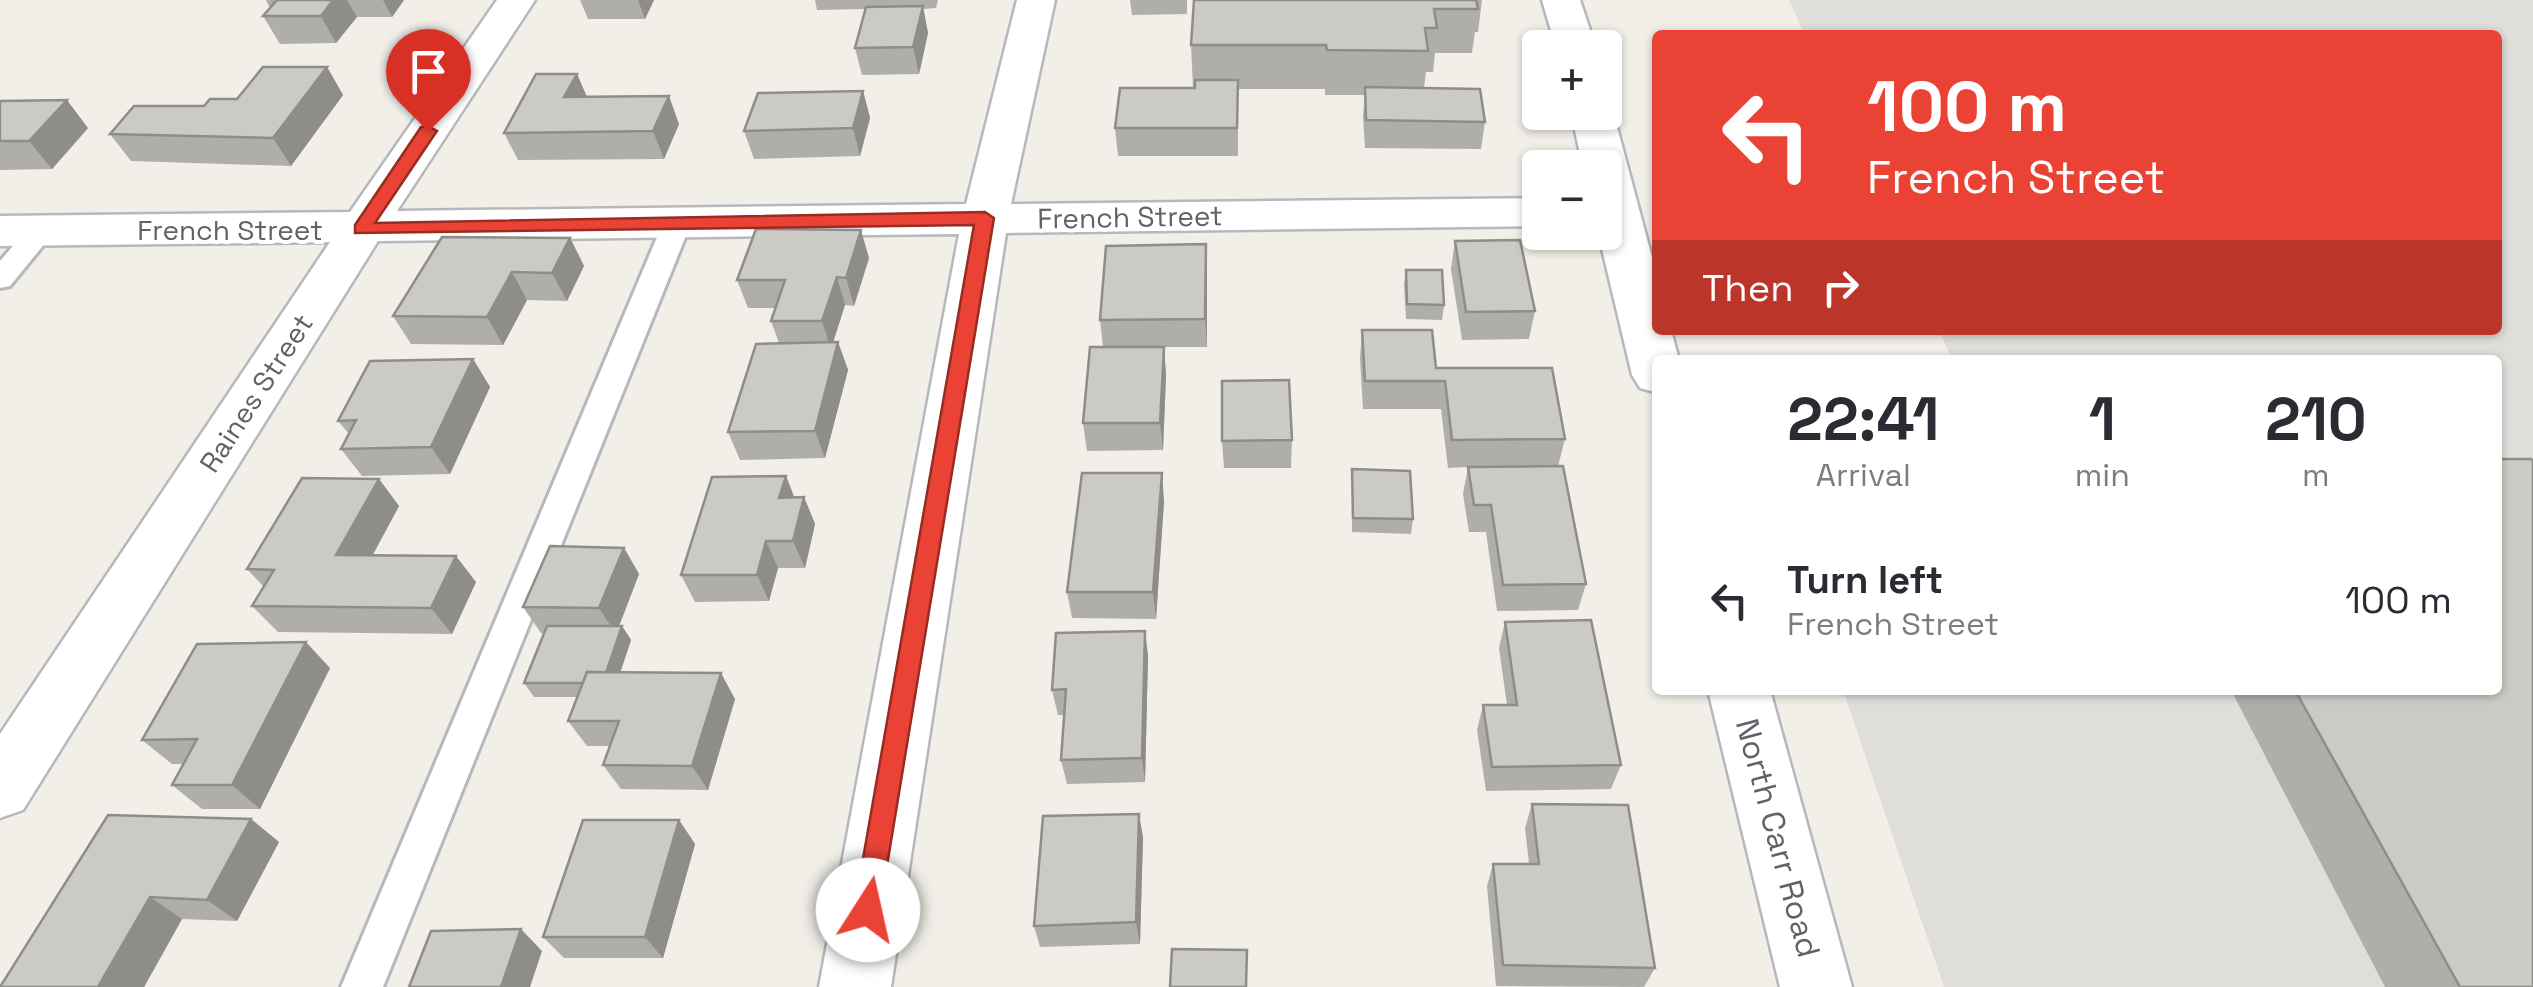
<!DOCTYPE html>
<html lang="en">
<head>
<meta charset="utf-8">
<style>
  :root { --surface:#fff; --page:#f2f2f3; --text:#2b2b33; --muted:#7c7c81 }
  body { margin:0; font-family:"Space Grotesk",sans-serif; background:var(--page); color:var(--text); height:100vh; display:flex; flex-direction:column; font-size:38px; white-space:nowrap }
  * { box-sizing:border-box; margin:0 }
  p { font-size:32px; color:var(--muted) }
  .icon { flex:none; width:55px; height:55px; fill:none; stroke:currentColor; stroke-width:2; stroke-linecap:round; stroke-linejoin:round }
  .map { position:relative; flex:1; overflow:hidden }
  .panel { position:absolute; left:1652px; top:355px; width:850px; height:340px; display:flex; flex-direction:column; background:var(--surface); border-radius:10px; box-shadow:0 2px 8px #0004 }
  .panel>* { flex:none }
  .guide { position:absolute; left:1652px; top:30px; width:850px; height:305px; border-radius:10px; box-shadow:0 2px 8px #0004; background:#ea4335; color:#fff; overflow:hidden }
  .controls { position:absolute; left:1522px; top:30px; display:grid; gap:20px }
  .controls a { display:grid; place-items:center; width:100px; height:100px; border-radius:10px; background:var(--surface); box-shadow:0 2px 8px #0004; font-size:50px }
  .pin { position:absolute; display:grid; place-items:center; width:85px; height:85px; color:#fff; margin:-102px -42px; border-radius:50% 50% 50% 0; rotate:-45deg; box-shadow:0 0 10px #0007 }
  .pin .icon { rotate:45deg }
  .me { position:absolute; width:110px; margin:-55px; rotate:10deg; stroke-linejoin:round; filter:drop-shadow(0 0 8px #0008) }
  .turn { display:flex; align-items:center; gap:35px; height:210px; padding:0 50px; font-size:45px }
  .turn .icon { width:130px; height:130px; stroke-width:2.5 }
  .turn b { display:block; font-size:70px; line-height:85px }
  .then { display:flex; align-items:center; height:95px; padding:0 50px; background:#0003; gap:20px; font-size:38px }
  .eta { display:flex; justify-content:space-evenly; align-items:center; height:170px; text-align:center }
  .eta b { font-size:60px; font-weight:700; line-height:70px }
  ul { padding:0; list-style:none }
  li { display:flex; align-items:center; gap:30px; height:150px; padding:0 50px }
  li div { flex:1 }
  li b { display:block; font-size:38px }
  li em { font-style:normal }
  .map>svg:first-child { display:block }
  .industrial { fill:#e0deda }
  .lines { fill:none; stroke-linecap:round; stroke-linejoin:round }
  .service-casing { stroke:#b5b8bc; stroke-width:6 }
  .minor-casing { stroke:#b5b8bc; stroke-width:5 }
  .service { fill:#fff; fill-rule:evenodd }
  .minor { fill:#fff; fill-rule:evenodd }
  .wall { fill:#afaea9 }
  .shaded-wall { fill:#8f8d8a }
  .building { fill:#cccac5; stroke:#8f8d8a; stroke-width:2.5 }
  .route { fill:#ea4335; stroke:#982c22; stroke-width:2.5 }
  .labels { text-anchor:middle; stroke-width:8; stroke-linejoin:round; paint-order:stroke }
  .street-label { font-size:28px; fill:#5f6368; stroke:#fff }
  .near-street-label { font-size:32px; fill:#5f6368; stroke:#fff }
</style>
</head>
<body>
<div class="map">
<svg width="2533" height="987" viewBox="0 0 2533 987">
  <rect width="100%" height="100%" fill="#f1efe8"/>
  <path class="industrial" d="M1789,0h744v987h-589l-101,-297h655v-330h-546l-13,-30h559v-295h-693z"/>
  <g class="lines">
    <g class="service-casing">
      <g id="service">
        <path d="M677,214l10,3 4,6 -308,764h-42l322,-764 4,-6z"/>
        <path d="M41,222l10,3 4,6 -45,55 -10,2v-27l31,-36z"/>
      </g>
    </g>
    <g class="minor-casing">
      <g id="minor">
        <path d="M497,0h38l-138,211 569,-7 51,-204h38l-44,204 529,-6v28l-534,7 -115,754h-72l140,-753 -581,7 -355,569 -23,8v-84l330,-492 -330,4v-30l350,-4z"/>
        <path d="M1542,0h38l16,48h-40z"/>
        <path d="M1605,103l8,9 45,168v50h13l8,30h-21v33l-18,-5 -8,-13 -34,-143h7v-64h-22l-12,-56h34z"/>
        <path d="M1708,690h62l82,297h-72z"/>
      </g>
    </g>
    <use href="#service" class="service"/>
    <use href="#minor" class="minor"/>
  </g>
  <g class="wall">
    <path d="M266,0h138l-12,17h-35l-21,26 -56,1 -17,-28 7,-8z"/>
    <path d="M580,0h74l-9,19h-57z"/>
    <path d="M815,0h123l-2,8 -13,1 5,24 -9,41 -57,1 -7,-27 10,-39 -48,1z"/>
    <path d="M1130,0h57v14l-55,1z"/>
    <path d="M1194,0h288l-4,32h-3l-3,21h-37l-2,19h-7l-2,16 61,34 -4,27 -116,-1 -2,-33 2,-20h-40v-6h-87v67h-120l-3,-28 78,-40 -2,-43z"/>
    <path d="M327,67l16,28 -52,71 -160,-5 -21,-27 94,-28 33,-7z"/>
    <path d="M577,74l10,23 92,27 -15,35 -146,1 -14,-27z"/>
    <path d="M863,91l7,27 -10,38 -106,3 -10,-28z"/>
    <path d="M0,101l88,27 -36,41 -52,1z"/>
    <path d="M570,238l14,28 -17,35 -40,-1 -24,45 -92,-1 -18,-28z"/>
    <path d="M1455,241l80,70 -6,28 -67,1 -11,-71z"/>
    <path d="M1206,244l1,103h-43l2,28 -3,75 -76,1 -4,-28 20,-76 -3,-27z"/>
    <path d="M869,258l-15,48 -9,-1 -12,37h5l10,28 -23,88 -85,2 -12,-28 51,-89 -8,-22 4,-13h-27l-11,-28z"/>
    <path d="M1406,270l38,35 -2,15 -36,-1 -2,-35z"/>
    <path d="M1362,330l74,38 129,71 -7,27 28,118 -8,26 -81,1 -11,-79h-17l-6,-38 5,-27 -20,1 -7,-59h-78l-3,-51z"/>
    <path d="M473,359l17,28 -40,87 -88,2 -21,-27 8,-15 -11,-13z"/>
    <path d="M1292,440l-1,28h-67l-2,-27z"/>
    <path d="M1352,469l61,50 -2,15 -59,-2z"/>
    <path d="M786,476l8,22 10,-1 11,27 -10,44h-27l-9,33 -74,1 -14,-27z"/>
    <path d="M379,479l20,27 -26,49 103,27 -24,52 -174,-2 -26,-26 12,-19 -17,-18z"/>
    <path d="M1164,501l-8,118 -84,-1 -5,-26z"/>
    <path d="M624,548l15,26 -20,52h3l9,14 -11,33 115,26 -27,91 -87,-1 -18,-24 7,-19h-23l-19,-25 10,-24h-44l-10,-14 20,-50h-3l-18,-26z"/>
    <path d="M1505,622l116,143 -10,24 -125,2 -9,-61 6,-25h24l-8,-57z"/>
    <path d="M1145,631l3,25 -3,126 -78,2 -6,-24 3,-45h-6l-6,-25z"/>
    <path d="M330,668l-70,141h-58l-30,-24 11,-21h-11l-30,-24z"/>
    <path d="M2231,690h267l35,297h-148z"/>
    <path d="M1532,804l123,164 -11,19 -148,-1 -9,-100 6,-22h36l-4,-36z"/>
    <path d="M251,819l28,23 -42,79 -55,-2 -38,68h-144z"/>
    <path d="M679,820l16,24 -32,114h-99l-21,-21z"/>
    <path d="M1143,837l-3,107 -100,3 -6,-21z"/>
  </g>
  <g class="shaded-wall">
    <path d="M333,0h14l10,17 -21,26 -15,-27z"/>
    <path d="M383,0h21l-12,17z"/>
    <path d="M638,0h16l-9,19z"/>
    <path d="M923,6l5,27 -9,41 -6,-27z"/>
    <path d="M327,67l16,28 -52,71 -18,-28z"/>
    <path d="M577,74l12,28 -25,-5z"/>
    <path d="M863,91l7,27 -10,38 -7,-28z"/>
    <path d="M669,96l10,28 -15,35 -11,-28z"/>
    <path d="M67,100l21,28 -36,41 -23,-28z"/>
    <path d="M861,230l8,28 -15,48 -8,-28z"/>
    <path d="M570,238l14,28 -17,35 -15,-28z"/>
    <path d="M1206,244l1,28v75l-2,-28z"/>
    <path d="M512,272l15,28 -24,45 -16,-28z"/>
    <path d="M837,277l8,28 -14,44 -9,-28z"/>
    <path d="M838,342l10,28 -23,88 -10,-27z"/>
    <path d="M1164,347l2,28 -3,75 -3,-27z"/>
    <path d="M473,359l17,28 -40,87 -19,-27z"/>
    <path d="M1162,473l2,28 -8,118 -3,-27z"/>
    <path d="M786,476l11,28 -18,-6z"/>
    <path d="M379,479l20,27 -41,75 -22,-26z"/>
    <path d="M804,497l11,27 -10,44 -12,-27z"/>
    <path d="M766,541l12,27 -9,33 -12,-26z"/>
    <path d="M624,548l15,26 -23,60 -17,-26z"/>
    <path d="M456,556l20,26 -24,52 -21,-26z"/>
    <path d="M622,626l9,14 -19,57 -9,-14z"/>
    <path d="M1145,631l3,25 -3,126 -3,-24z"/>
    <path d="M306,642l24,26 -70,141 -28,-24z"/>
    <path d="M721,673l14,26 -27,91 -16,-24z"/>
    <path d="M1139,814l4,23 -3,107 -4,-22z"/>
    <path d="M251,819l28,23 -42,79 -30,-21z"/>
    <path d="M679,820l16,24 -32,114 -18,-21z"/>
    <path d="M150,897l32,22 -38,68h-46z"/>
    <path d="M521,929l21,22 -12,36h-29z"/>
  </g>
  <g class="building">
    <path d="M277,0h56l-12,16h-58z"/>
    <path d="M1194,0h282l2,9h-44l3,19h-12l3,23 -101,-1 -1,-5h-135z"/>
    <path d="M923,6l-10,41 -58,1 11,-41z"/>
    <path d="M263,67h64l-54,71 -163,-4 24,-28h70l6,-7h27z"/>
    <path d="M536,74h41l-13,23 105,-1 -16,35 -149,2z"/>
    <path d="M1195,80h43l-1,48h-122l5,-40h75z"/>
    <path d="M1365,87l115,2 5,33 -119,-2z"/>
    <path d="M863,91l-10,37 -109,3 14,-38z"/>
    <path d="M67,100l-38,41h-29v-40z"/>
    <path d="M756,229l105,1 -15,48 -9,-1 -15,44h-51l14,-41h-48z"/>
    <path d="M442,237l128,1 -18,35 -40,-1 -25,45 -94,-1z"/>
    <path d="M1520,240l15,71 -69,1 -11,-71z"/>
    <path d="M1206,244l-1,75 -105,1 6,-74z"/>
    <path d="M1406,270h36l2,35 -37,-1z"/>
    <path d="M1362,330h70l4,38h116l13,71 -113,1 -7,-59h-80z"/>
    <path d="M838,342l-23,89 -87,1 28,-88z"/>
    <path d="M1090,347h74l-4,76h-77z"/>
    <path d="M473,359l-42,88 -90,2 15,-29 -18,1 32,-60z"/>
    <path d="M1289,380l3,60 -70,1v-60z"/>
    <path d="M2498,459h33l2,2v526h-73l-165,-297h203z"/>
    <path d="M1563,466l23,118 -83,1 -12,-80h-17l-6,-38z"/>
    <path d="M1352,469l58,2 3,48 -60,-1z"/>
    <path d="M1082,473h80l-9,119h-86z"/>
    <path d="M786,476l-7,22 25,-1 -11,44h-27l-9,34h-76l31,-98z"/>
    <path d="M302,478l77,1 -43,76 120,1 -25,52 -179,-2 22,-36 -27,-1z"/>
    <path d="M550,546l74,2 -25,60 -76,-1z"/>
    <path d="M1591,620l30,145 -129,2 -9,-62h34l-12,-83z"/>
    <path d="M547,626h75l-16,47 -19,-1 -4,11h-59z"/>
    <path d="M1145,631l-3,127 -81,2 5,-71 -14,1 4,-57z"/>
    <path d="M306,642l-74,143h-60l25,-46 -55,1 55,-96z"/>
    <path d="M587,672l134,1 -29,93 -89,-1 16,-44h-51z"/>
    <path d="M1532,804l96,1 27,163 -152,-3 -10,-101h46z"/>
    <path d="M1139,814l-3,108 -102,4 9,-110z"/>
    <path d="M108,815l143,4 -44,81 -57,-3 -52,90h-98z"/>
    <path d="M583,820h96l-34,117h-102z"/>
    <path d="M521,929l-20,58h-92l22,-56z"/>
    <path d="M1172,949l75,1 -1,37h-76z"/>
  </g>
  <path class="route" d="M428,126l9,5 -62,92 610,-11 9,6 -116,702 -10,4 -10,-4 -4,-10 120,-685 -619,8v-8l66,-98z"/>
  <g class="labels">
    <g class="street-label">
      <text transform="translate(1130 217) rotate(-1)" y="10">French Street</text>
      <text x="230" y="240">French Street</text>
      <text transform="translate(256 393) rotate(-57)" y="10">Raines Street</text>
    </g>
    <g class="near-street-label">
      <text transform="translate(1778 838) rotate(75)" y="11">North Carr Road</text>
    </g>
  </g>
</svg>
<div class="controls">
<a>+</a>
<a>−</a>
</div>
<div class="pin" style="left:428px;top:131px;background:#d93025"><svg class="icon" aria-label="arrive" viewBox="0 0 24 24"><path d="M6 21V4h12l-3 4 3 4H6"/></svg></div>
<svg class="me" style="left:868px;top:910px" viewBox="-20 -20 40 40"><circle r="19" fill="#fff"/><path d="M0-13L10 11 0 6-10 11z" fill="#ea4335"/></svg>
<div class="guide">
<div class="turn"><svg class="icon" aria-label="left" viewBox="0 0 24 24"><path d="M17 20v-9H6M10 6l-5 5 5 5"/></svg><div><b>100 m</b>French Street</div></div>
<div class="then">Then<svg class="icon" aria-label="right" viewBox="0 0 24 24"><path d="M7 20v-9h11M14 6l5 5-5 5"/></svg></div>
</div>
<section class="panel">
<div class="eta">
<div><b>22:41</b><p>Arrival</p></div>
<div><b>1</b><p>min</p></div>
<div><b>210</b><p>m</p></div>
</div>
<ul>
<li><svg class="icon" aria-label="left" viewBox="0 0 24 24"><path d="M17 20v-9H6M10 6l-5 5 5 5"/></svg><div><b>Turn left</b><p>French Street</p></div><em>100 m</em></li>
</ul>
</section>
</div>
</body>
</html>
